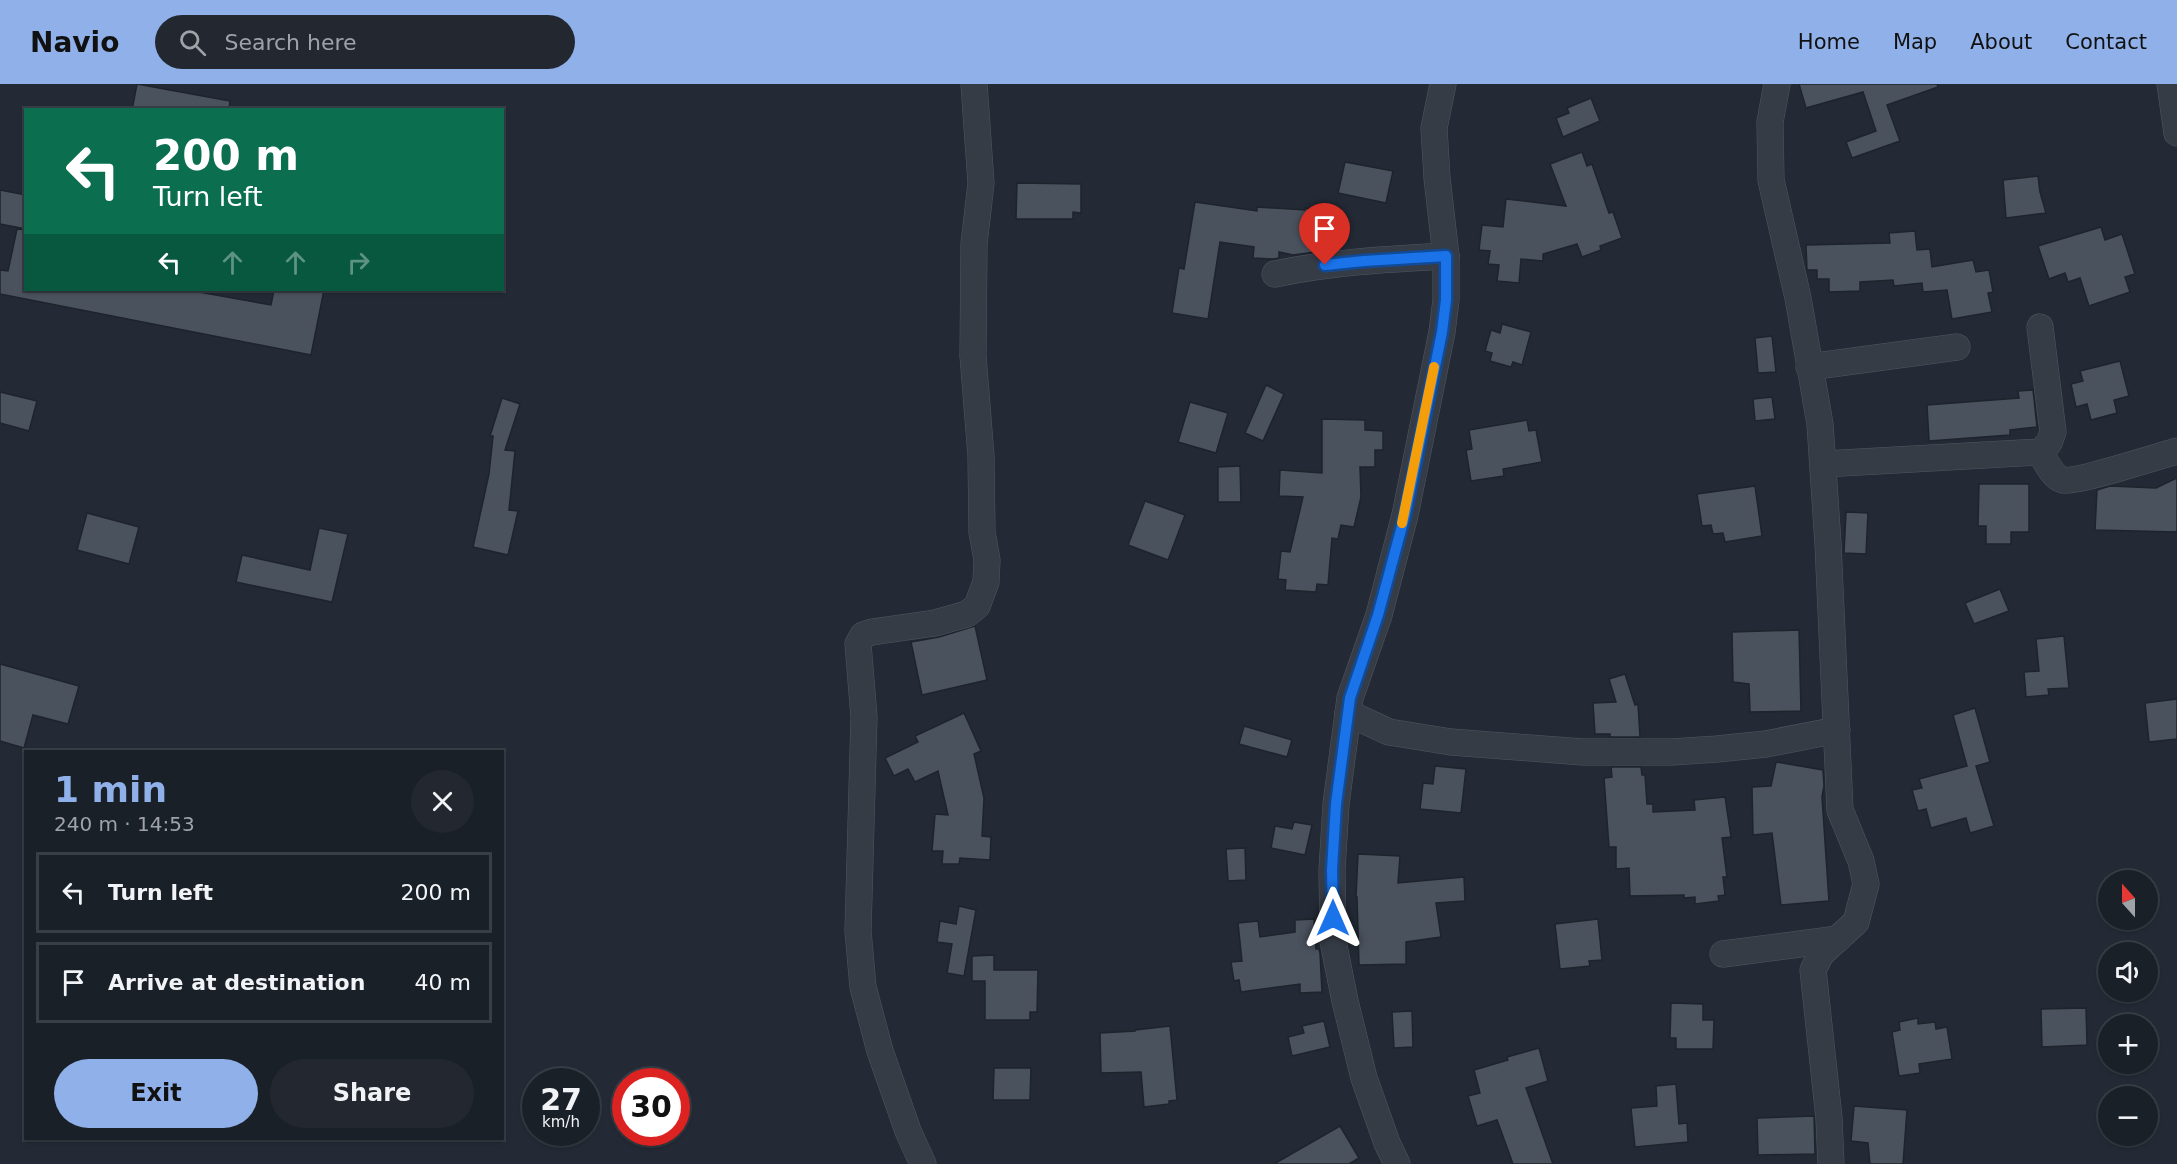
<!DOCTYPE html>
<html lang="en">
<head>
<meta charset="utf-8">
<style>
  :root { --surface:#1a2028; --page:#232830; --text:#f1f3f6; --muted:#9fa3a8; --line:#383e45; --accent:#8fb0e9 }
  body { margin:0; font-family:"DejaVu Sans",sans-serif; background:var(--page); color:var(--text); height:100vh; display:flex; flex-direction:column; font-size:22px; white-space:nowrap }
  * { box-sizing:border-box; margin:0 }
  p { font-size:20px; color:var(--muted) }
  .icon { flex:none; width:33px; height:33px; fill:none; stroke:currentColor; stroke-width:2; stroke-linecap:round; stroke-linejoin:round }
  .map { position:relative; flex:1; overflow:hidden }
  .details { position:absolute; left:24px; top:666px; width:480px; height:390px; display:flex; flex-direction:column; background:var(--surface); border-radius:0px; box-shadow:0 2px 4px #0004,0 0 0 2px var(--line) }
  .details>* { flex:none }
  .banner { position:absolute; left:24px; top:24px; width:480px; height:183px; border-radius:0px; box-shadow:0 2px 4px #0004,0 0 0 2px var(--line); background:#0b6e4f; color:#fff; overflow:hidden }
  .needle { width:39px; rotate:339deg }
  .tools { position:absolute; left:2098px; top:786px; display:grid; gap:12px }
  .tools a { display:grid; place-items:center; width:60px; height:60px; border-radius:50%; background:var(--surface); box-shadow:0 2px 4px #0004,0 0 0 2px var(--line); font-size:30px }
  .speed { position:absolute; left:522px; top:984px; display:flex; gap:12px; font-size:30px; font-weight:700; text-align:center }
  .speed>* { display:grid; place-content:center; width:78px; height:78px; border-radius:50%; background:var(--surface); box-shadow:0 2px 4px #0004,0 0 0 2px var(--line); line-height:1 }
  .speed small { font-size:15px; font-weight:400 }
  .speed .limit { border:9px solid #d22; background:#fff; color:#111 }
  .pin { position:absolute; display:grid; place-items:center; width:51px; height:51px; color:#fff; margin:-62px -26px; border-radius:50% 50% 50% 0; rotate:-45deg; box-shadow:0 0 6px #0007 }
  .pin .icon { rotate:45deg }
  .me { position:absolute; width:66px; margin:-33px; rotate:0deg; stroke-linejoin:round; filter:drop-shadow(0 0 4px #0008) }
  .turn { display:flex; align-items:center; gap:21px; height:126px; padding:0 30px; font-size:27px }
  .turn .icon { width:78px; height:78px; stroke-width:2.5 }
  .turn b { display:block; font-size:42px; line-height:51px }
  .lanes { display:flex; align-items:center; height:57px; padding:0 30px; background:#0003; justify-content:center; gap:30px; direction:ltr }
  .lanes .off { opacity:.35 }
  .round { display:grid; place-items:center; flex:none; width:63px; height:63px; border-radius:32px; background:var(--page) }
  .head { display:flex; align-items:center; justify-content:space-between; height:102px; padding:0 30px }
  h1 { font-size:36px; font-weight:700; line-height:45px; color:var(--accent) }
  .button { display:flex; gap:12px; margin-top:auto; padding:12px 30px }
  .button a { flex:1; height:69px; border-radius:36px; background:var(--accent); color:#111; font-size:24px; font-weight:700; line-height:69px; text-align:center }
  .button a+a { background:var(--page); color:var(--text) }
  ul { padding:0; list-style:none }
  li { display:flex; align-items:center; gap:18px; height:81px; margin:0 12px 9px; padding:0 18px; border:3px solid var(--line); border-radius:0px }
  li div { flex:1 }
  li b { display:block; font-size:22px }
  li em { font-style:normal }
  header { display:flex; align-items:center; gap:36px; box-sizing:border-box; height:84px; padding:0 30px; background:var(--accent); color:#111 }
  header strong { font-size:28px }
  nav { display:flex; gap:33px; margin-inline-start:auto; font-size:21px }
  .search { width:420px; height:54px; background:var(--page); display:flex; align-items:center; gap:15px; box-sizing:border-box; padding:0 21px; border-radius:33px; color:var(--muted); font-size:22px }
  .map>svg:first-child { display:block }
  .building { fill:#4a525e; stroke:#1e242c; stroke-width:1.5 }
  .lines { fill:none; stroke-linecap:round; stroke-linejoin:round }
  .minor-casing { stroke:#515760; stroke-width:27 }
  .minor { stroke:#363c46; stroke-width:26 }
  .route-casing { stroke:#114b97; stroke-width:15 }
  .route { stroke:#1a73e8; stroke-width:10 }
  .slow { stroke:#f59e0b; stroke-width:10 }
</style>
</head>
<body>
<header>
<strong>Navio</strong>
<div class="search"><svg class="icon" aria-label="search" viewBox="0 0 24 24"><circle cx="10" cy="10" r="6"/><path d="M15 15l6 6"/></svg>Search here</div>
<nav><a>Home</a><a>Map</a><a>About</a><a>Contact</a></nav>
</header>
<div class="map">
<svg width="2177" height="1080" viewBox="0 0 2177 1080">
  <rect width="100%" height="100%" fill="#232a35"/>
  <g class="building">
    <path d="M137,0l93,17 -1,9h-97z"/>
    <path d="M1799,0h138l1,3 -51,18 13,36 -48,17 -6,-16 30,-11 -13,-39 -57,16z"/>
    <path d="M1591,14l9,23 -37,16 -7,-19 13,-5 -2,-5z"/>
    <path d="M1582,68l5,14 5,-2 17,49 4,-1 9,26 -22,8 1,4 -19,7 -5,-13 -34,10v7l-22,-2 -2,24 -22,-2 2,-16 -11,-1 2,-13 -11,-1 3,-25 21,2 3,-28 60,7 -16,-42z"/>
    <path d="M1345,78l48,9 -7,32 -48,-10z"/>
    <path d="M2038,92l2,16 6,21 -40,5 -3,-38z"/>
    <path d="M1017,99l64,1v29l-8,-1v7h-57z"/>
    <path d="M0,106l26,5v34l-26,-5z"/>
    <path d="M1195,118l62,9v-4l48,3v-2l38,8 -7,31 -6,-1v4l-37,5 -14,-3v6l-5,1 -21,-1 1,-11 -34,-5 -12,77 -36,-6 7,-45 5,1z"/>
    <path d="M2101,143l4,13 17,-6 13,40 -10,3 5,15 -41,14 -9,-28 -12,4 -3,-9 -16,6 -11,-33z"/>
    <path d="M17,145l9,1v60h162l83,15 3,-15h50l-13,65 -311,-61v-24l8,1z"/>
    <path d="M1915,147l2,19 13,-1 2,18 41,-7 3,12 13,-2 4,22 -5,1 4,19 -40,7 -5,-29 -24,2 -1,-9 -28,3 -1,-6 -33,2v9l-31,1v-13h-12v-9h-10l-1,-25 84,-2 -1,-10z"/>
    <path d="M1502,240l29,8 -9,33 -9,-3 -2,5 -21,-6 2,-8 -7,-2 6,-21 9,3z"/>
    <path d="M1772,252l4,36 -18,1 -3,-35z"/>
    <path d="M2120,277l9,35 -15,4 3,13 -26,7 -4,-16 -11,3 -5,-23 12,-3 -3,-10z"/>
    <path d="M1266,301l18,9 -21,47 -18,-8z"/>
    <path d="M2033,306l4,37 -27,3v5l-81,6 -2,-36 92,-7 -1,-7z"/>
    <path d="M0,308l37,9 -8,30 -29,-8z"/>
    <path d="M1772,313l3,22 -20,2 -2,-22z"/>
    <path d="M502,314l18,6 -15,46 10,1 -6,59 9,1 -10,44 -35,-8 16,-73 4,-38h-3z"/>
    <path d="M1190,318l38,11 -12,40 -38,-11z"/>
    <path d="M1322,335l43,1v10l18,1v19h-8v17h-15l1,30 -7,30 -13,-2 -3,14 -6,-1 -4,47 -11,-1 -1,8 -31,-2 1,-10 -8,-1 3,-28 9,1 13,-55 -24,-1 1,-26 42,3z"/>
    <path d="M1527,336l2,11 7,-1 6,32 -39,7 1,7 -33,5 -5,-31 6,-1 -3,-19z"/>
    <path d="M1240,382l1,36h-23v-35z"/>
    <path d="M2177,394v54l-82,-2 2,-40 13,-4 46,2z"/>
    <path d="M1979,400h50v48h-18v12h-25v-18h-8z"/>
    <path d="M1755,402l7,50 -37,6 -2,-9 -10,1 -2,-9 -9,1 -5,-32z"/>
    <path d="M1145,417l40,14 -17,45 -40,-15z"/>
    <path d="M1846,428l22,1 -2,41 -22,-1z"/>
    <path d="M87,429l52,14 -10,37 -52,-14z"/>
    <path d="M319,444l29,6 -16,68 -96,-20 6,-27 68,15z"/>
    <path d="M2000,505l9,22 -35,13 -9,-21z"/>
    <path d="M975,542l12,54 -65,15 -11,-53 28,-5z"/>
    <path d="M1799,546l2,81 -51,1 -1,-28 -16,-2 -1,-50z"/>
    <path d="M2064,552l5,52 -21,1 1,6 -23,2 -2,-25 15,-1 -3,-32z"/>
    <path d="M0,580l79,22 -11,38 -35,-9 -9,33 -24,-7z"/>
    <path d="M1625,590l10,31 3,-1 2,33h-30v-3h-15l-2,-31 23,-1 -7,-23z"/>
    <path d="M2177,615v40l-28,3 -4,-39z"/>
    <path d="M1975,624l15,54 -14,4 18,60 -24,7 -4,-15 -35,10 -5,-19 -8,2 -6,-21 10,-2 -3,-9 48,-13 -14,-51z"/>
    <path d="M964,629l17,38 -7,3 10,44 -2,38 9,1 -1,23 -30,-2 -1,6h-17l1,-13h-11l3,-37 13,1 -10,-44 -23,11 -7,-13 -14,7 -9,-18 33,-16 -3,-6z"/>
    <path d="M1244,642l48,14 -5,17 -48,-13z"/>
    <path d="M1776,678l47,8 1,16 -2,11 7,104 -48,4 -9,-72 -19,2 -1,-48 19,-1z"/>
    <path d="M1435,682l31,3 -5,44 -41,-4 3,-26 10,1z"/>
    <path d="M1611,683h30l1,8h3l2,29h6v8l42,-2 -1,-10 31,-3 6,40 -9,1 5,39h-4l2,18 -7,1 1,5 -24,3v-7l-11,1v-3l-54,1 -1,-28 -13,1v-22h-7l-5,-69 8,-1z"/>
    <path d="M1294,738l18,3 -7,30 -34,-7 4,-22 17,3z"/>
    <path d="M1245,764l1,32 -18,1 -2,-32z"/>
    <path d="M1358,770l42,2 -2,27 66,-6 1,24 -29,2 5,34 -35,5v22l-47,1 -2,-68h-1z"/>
    <path d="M959,822l17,4 -12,66 -17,-3 5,-29 -15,-2 3,-21 16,3z"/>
    <path d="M1314,835l2,30h3l1,4 2,39 -22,1v-9l-59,8 -2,-12 -5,1 -3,-19 11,-1 -4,-38 20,-2 2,16 35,-5v-12z"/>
    <path d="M1598,835l4,41 -13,1 1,5 -30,3 -5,-45z"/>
    <path d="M994,871v15h44l-1,42h-7v8h-45v-39h-13v-25z"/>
    <path d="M1671,919l32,1v16h11l-1,29h-37v-11h-6z"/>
    <path d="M2086,924l1,37 -45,2 -1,-38z"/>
    <path d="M1412,927l1,36 -19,1 -2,-36z"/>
    <path d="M1918,934v6l17,-2 1,7 11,-2 5,32 -33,5 1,9 -21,3 -7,-44 8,-2 -1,-8z"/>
    <path d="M1324,937l6,26 -38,9 -4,-19 16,-4 -2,-7z"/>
    <path d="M1170,942l7,74 -8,1v3l-25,3 -3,-35 -40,1 -1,-40 35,-2v-1z"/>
    <path d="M1539,964l9,33 -22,7 27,76h-40l-16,-44 -20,6 -9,-30 12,-3 -6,-23 34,-10 -1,-3z"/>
    <path d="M994,984h37l-1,32h-37z"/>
    <path d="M1676,1000l3,40 8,-1 1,19 -53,5 -4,-39 26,-2 -1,-20z"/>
    <path d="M1854,1022l53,4 -4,54h-33l-2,-21 -17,-2z"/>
    <path d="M1814,1032l1,38 -57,1 -1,-37z"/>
    <path d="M1340,1042l19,32 -10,6h-75z"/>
  </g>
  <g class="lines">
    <g class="minor-casing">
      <g id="minor">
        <path d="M1777,0l-7,38 1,58 27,118 22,126 8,120 12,266 21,51 5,23 -10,38 -35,32 -8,16 16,148 2,46"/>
        <path d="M2170,0l7,49"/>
        <path d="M1275,190c57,-12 114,-15 171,-18"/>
        <path d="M1809,283l148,-20"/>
        <path d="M2040,368c6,9 12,25 23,28 13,3 96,-24 114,-29"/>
        <path d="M1824,380l216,-12 9,-9 4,-11 -13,-105"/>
        <path d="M1348,629l41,19 62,10 132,10h89l45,-3 49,-5 71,-14"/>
        <path d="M1723,870l115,-15"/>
        <path d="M923,1080l-15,-33 -28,-80 -17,-64 -5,-56 6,-214 -6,-73 5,-9 9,-3 63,-9 32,-9 10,-8 9,-24 1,-22 -5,-28 -1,-76 -8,-100 1,-112 7,-61 -7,-99"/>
        <path d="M1397,1080l-10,-21 -23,-65 -19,-77 -12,-60 -1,-71 4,-66 14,-106 29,-83 26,-100 37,-183 4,-32v-44l-9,-78 -3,-50 9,-44"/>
      </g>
    </g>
    <use href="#minor" class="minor"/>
  </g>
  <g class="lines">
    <g class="route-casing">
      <path id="route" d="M1325,181l39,-4 82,-5v44l-4,32 -37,183 -27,100 -28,83 -14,106 -4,66 1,48"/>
    </g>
    <use href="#route" class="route"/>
    <path class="slow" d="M1402,439l32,-156"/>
  </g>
</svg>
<div class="tools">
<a><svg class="needle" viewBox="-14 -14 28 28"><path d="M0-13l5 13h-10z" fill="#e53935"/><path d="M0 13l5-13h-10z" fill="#9fa3a8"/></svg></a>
<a><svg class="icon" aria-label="sound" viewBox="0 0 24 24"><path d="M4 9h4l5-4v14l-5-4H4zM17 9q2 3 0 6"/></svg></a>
<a>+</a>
<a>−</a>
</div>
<div class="speed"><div>27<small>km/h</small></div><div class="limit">30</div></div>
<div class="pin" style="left:1325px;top:181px;background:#d93025"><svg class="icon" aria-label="arrive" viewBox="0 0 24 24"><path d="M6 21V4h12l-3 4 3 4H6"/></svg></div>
<svg class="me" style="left:1333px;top:834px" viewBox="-20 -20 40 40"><path d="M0-17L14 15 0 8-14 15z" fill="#1a73e8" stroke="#fff" stroke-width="4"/></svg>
<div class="banner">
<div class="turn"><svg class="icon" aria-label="left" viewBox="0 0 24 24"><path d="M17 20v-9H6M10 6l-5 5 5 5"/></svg><div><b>200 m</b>Turn left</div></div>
<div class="lanes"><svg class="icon" aria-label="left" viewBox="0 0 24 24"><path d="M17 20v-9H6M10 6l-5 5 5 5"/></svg><svg class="icon off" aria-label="ahead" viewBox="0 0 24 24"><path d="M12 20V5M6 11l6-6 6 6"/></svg><svg class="icon off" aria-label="ahead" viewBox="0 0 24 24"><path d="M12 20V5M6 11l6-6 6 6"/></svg><svg class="icon off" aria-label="right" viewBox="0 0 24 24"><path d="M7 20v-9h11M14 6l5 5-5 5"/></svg></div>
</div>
<section class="details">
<div class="head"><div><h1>1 min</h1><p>240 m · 14:53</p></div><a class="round"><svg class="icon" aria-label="close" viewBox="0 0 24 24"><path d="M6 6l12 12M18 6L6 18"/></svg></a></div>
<ul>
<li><svg class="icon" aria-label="left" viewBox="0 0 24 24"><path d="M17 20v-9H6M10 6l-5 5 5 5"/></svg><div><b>Turn left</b></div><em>200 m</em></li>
<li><svg class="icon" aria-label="arrive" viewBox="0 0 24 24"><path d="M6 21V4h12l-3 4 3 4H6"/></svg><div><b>Arrive at destination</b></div><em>40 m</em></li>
</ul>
<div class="button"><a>Exit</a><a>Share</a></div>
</section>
</div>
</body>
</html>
